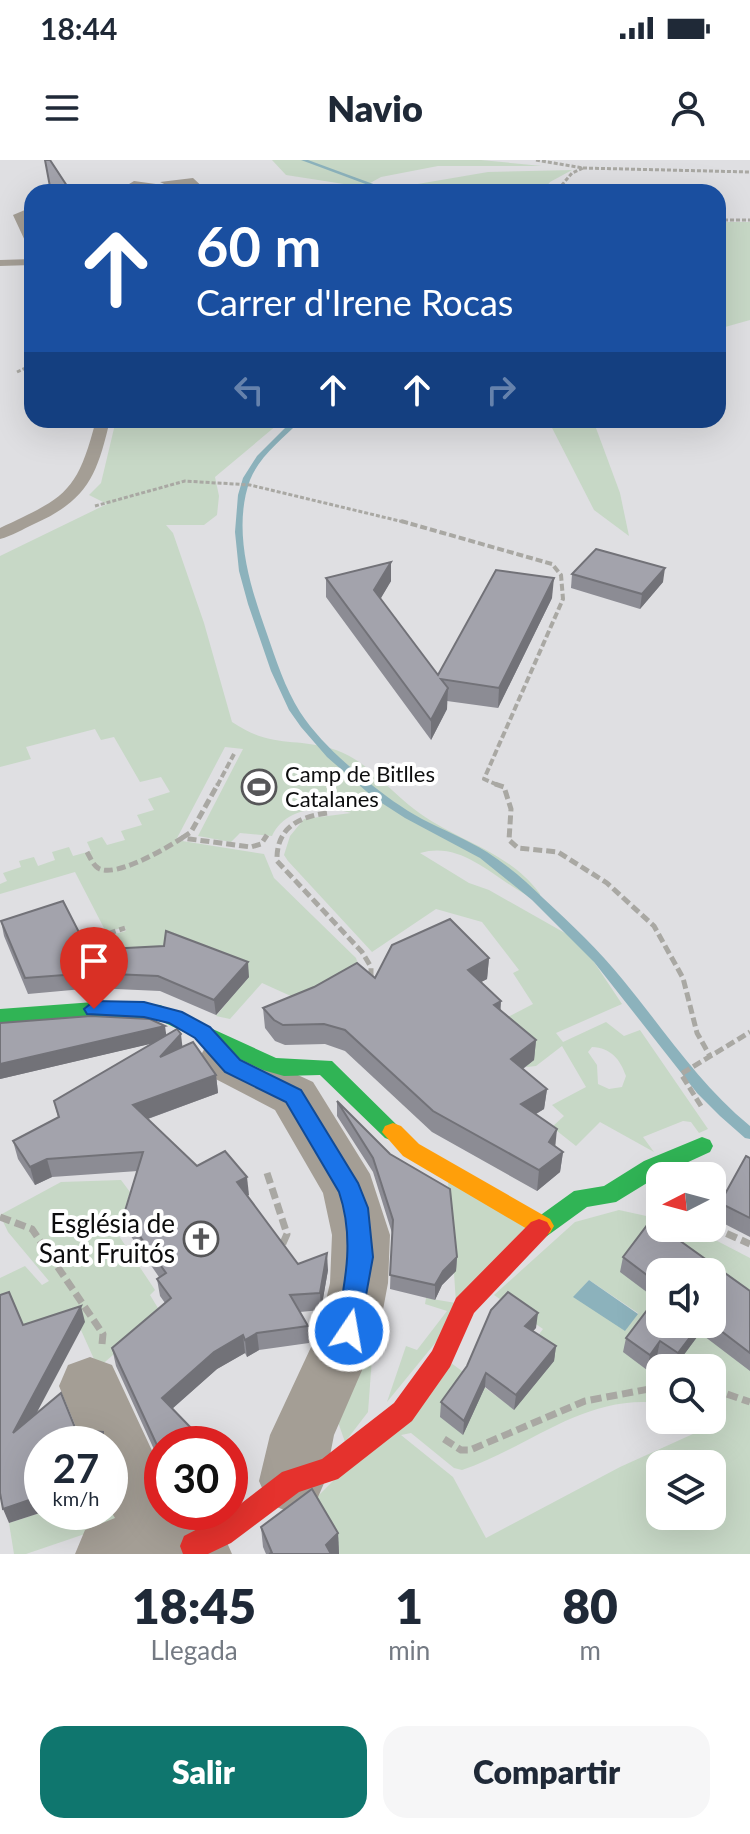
<!DOCTYPE html>
<html lang="es">
<head>
<meta charset="utf-8">
<style>
  :root { --surface:#fff; --page:#f6f6f7; --text:#1f2937; --muted:#747a83; --accent:#0f766e }
  body { margin:0; font-family:Lato,sans-serif; background:var(--page); color:var(--text); height:100vh; display:flex; flex-direction:column; font-size:30px; white-space:nowrap }
  * { box-sizing:border-box; margin:0 }
  p { font-size:26px; color:var(--muted) }
  .icon { flex:none; width:44px; height:44px; fill:none; stroke:currentColor; stroke-width:2; stroke-linecap:round; stroke-linejoin:round }
  .map { position:relative; height:1394px; overflow:hidden }
  .sheet { display:flex; flex-direction:column; background:var(--surface); flex:1 }
  .sheet>* { flex:none }
  .top-card { position:absolute; left:24px; top:24px; width:702px; height:244px; border-radius:24px; box-shadow:0 8px 32px #0002; background:#1a4fa0; color:#fff; overflow:hidden }
  .needle { width:52px; rotate:264deg }
  .controls { position:absolute; left:646px; top:1002px; display:grid; gap:16px }
  .controls a { display:grid; place-items:center; width:80px; height:80px; border-radius:16px; background:var(--surface); box-shadow:0 8px 32px #0002; font-size:40px }
  .speed { position:absolute; left:24px; top:1266px; display:flex; gap:16px; font-size:40px; font-weight:700; text-align:center }
  .speed>* { display:grid; place-content:center; width:104px; height:104px; border-radius:50%; background:var(--surface); box-shadow:0 8px 32px #0002; line-height:1 }
  .speed small { font-size:20px; font-weight:400 }
  .speed .limit { border:12px solid #d22; background:#fff; color:#111 }
  .pin { position:absolute; display:grid; place-items:center; width:68px; height:68px; color:#fff; margin:-82px -34px; border-radius:50% 50% 50% 0; rotate:-45deg; box-shadow:0 0 8px #0007 }
  .pin .icon { rotate:45deg }
  .me { position:absolute; width:88px; margin:-44px; rotate:12deg; stroke-linejoin:round; filter:drop-shadow(0 0 6px #0008) }
  .turn { display:flex; align-items:center; gap:28px; height:168px; padding:0 40px; font-size:36px }
  .turn .icon { width:104px; height:104px; stroke-width:2.5 }
  .turn b { display:block; font-size:56px; line-height:68px }
  .lanes { display:flex; align-items:center; height:76px; padding:0 40px; background:#0003; justify-content:center; gap:40px; direction:ltr }
  .lanes .off { opacity:.35 }
  .eta { display:flex; justify-content:space-evenly; align-items:center; height:136px; text-align:center }
  .eta b { font-size:48px; font-weight:800; line-height:56px }
  .cta { display:flex; gap:16px; margin-top:auto; padding:16px 40px }
  .cta a { flex:1; height:92px; border-radius:24px; background:var(--accent); color:#fff; font-size:32px; font-weight:800; line-height:92px; text-align:center }
  .cta a+a { background:var(--page); color:var(--text) }
  .status { display:flex; justify-content:space-between; align-items:center; height:56px; padding:0 40px; background:var(--surface); direction:ltr }
  .status svg { height:22px; fill:currentColor }
  header { display:flex; justify-content:space-between; align-items:center; height:104px; padding:0 40px; background:var(--surface); font-size:36px; font-weight:800 }
  .map>svg:first-child { display:block }
  .green { fill:#c7d8c6; fill-rule:evenodd }
  .water { fill:#8cb2bc }
  .lines { fill:none; stroke-linecap:round; stroke-linejoin:round }
  .stream { fill:#8cb2bc; fill-rule:evenodd }
  .path-far3 { stroke:#a9a8a3; stroke-width:3; stroke-dasharray:4 2; stroke-linecap:butt }
  .path-far2 { stroke:#a9a8a3; stroke-width:4; stroke-dasharray:7 3; stroke-linecap:butt }
  .path-far1 { stroke:#a9a8a3; stroke-width:5; stroke-dasharray:9 4; stroke-linecap:butt }
  .path { stroke:#a9a8a3; stroke-width:7; stroke-dasharray:11 5; stroke-linecap:butt }
  .lane { fill:#a49e95; fill-rule:evenodd }
  .street { fill:#a49e95; fill-rule:evenodd }
  .fast { fill:#30b455; fill-rule:evenodd }
  .slow { fill:#ff9f0a; fill-rule:evenodd }
  .jam { fill:#e5322d; fill-rule:evenodd }
  .wall { fill:#8c8c94; fill-rule:evenodd }
  .shaded-wall { fill:#727278 }
  .building { fill:#a3a3ac; stroke:#727278; stroke-width:2 }
  .route { fill:#1a73e8; stroke:#114b97; stroke-width:2 }
  .labels { text-anchor:middle; stroke-width:8; stroke-linejoin:round; paint-order:stroke }
  .poi-label { font-size:22px; fill:#0d0d0e; stroke:#fff; text-anchor:start }
  .near-poi-label { font-size:26px; fill:#0d0d0e; stroke:#fff; text-anchor:end }
</style>
</head>
<body>
<div class="status"><b>18:44</b><svg viewBox="0 0 49 12"><path d="M0 12V9h3v3zM5 12V6h3v6zM10 12V3h3v9zM15 12V0h3v12zM26 1h20v11H26zM47 4h2v5h-2z"/></svg></div>
<header><svg class="icon" aria-label="menu" viewBox="0 0 24 24"><path d="M4 6h16M4 12h16M4 18h16"/></svg>Navio<svg class="icon" aria-label="person" viewBox="0 0 24 24"><circle cx="12" cy="8" r="4"/><path d="M4 21q1-7 8-7t8 7"/></svg></header>
<div class="map">
<svg width="750" height="1394" viewBox="0 0 750 1394">
  <rect width="100%" height="100%" fill="#dfdfe2"/>
  <g class="green">
    <path d="M272,0h209l61,6h-104l-57,11 -18,10 -77,-12z"/>
    <path d="M572,10l-22,12 -8,10h-128l-8,-6 82,-14z"/>
    <path d="M718,62h32v98l-32,9z"/>
    <path d="M116,260h167l-68,57 4,19 -2,19 -13,10h-38l7,8 31,90 28,99c42,28 61,14 104,28 30,10 54,41 78,59 41,32 94,41 126,85l-1,7c-39,-15 -73,-62 -119,-48l49,30 20,7 83,47 14,13 36,54 -66,29 7,9 43,-20 18,14 16,-6 68,99 -9,4 -8,-11 -8,-1 -40,16 11,15 -54,-30 -24,24 -24,-19 12,-11 -12,-11 34,-18 -24,-41 -26,20 -9,1 -60,-29 66,-34 -20,-31 6,-3 -37,-48 -46,-13 -64,43 -84,-91 -4,-6 6,-19 14,-17 47,-6c-28,-8 -66,-6 -79,23l-32,-3 -9,9 -33,-6 45,-87 -18,-2 -49,93 88,14 10,24 82,80 2,6 -43,43 -53,-24 -32,36 -14,-3 32,-39 -129,-13 -11,-28 18,-5 -1,-4 -19,5 -31,-60 -75,22v-10l7,-3 -4,-8 18,-6 -2,-6 15,-4 4,9 17,-6 -3,-8 17,-5 4,9 18,-5 -4,-9 15,-5 5,8 18,-5 -4,-9 21,-6 -5,-10 17,-5 -6,-11 22,-7 -9,-15 -21,5 -26,-45 -13,3 -6,-11 -69,18 5,12 -31,8v-211l107,-52 -18,-9 12,-12zM592,887c19,1 28,12 34,29l-4,11 -13,2 -11,-5 -1,-19 -9,-13z"/>
    <path d="M548,260h45l27,73 9,43 -35,-26z"/>
    <path d="M121,1020l9,12 -13,41 38,57 -5,5 11,18 -63,55 -22,-49 -48,22 -28,-32v-31l25,-12 17,19 7,-4 -41,-49 -8,-17 61,-33z"/>
    <path d="M448,1022l82,45 -143,175 19,-56 11,4 30,-39 -22,-7 1,-6 30,5z"/>
    <path d="M619,1050l41,9v9l38,3 52,27v296h-411l-29,-50 141,-141 63,46 16,-63 13,-17 -49,-34 81,-73zM660,1112h52v52h-52zM589,1120l49,33v1l-64,-17zM660,1208h52v52h-4l7,4 -95,43 -134,71 -33,-61 -52,-42 10,-2 43,35 8,2c68,-23 122,-76 198,-67zM660,1304h52v52h-52z"/>
    <path d="M374,1171l-6,81 -23,30 -14,-40z"/>
    <path d="M110,1310l13,51 -97,33h-12l-5,-31 34,-11h67z"/>
  </g>
  <path class="water" d="M589,1120l49,34 -13,17 -52,-34z"/>
  <g class="lines">
    <g class="stream">
      <path d="M301,0h7l87,32h-8z"/>
      <path d="M293,260h8c-18,19 -41,35 -51,60 -18,50 0,106 17,154 9,26 18,54 33,78 17,26 42,49 67,69 17,14 35,27 55,38 21,11 44,20 65,33 20,13 39,29 56,46 28,26 56,52 80,82 42,51 76,104 127,146v13l-5,-1 -25,-22 -23,-23 -103,-131 -62,-62 -52,-42 -75,-40 -31,-20 -47,-41 -26,-30 -12,-17 -18,-39 -23,-67 -9,-33 -4,-39 3,-37 5,-17 14,-22z"/>
    </g>
    <g class="path-far3">
      <path d="M536,0l47,8 -11,5 -16,19"/>
      <path d="M583,8l167,4"/>
      <path d="M718,60h32"/>
      <path d="M17,212l15,-7"/>
      <path d="M95,346l90,-25 65,4 158,38"/>
    </g>
    <g class="path-far2">
      <path d="M401,361l151,43 9,11 2,24 -79,180 16,7"/>
      <path d="M217,626l17,-32"/>
    </g>
    <g class="path-far1">
      <path d="M495,624l9,3 7,22 -2,31 9,8 40,4 49,31 47,43 29,52 14,55 13,23"/>
      <path d="M327,653c-29,4 -51,15 -50,48l85,91 9,15v13"/>
      <path d="M182,678l9,-6 27,-48"/>
      <path d="M87,692c3,5 6,13 11,16 16,11 69,-20 84,-30l69,9 10,-3 6,-9"/>
      <path d="M107,774l18,-6"/>
      <path d="M701,946l-20,-32 69,-42"/>
    </g>
    <g class="path">
      <path d="M267,1013l20,61 -6,14"/>
      <path d="M0,1057l32,12 71,105 -1,10"/>
      <path d="M712,1067l38,17"/>
      <path d="M712,1229l38,13"/>
      <path d="M444,1279l17,11h9l115,-49 75,-14"/>
    </g>
    <g class="lane">
      <path d="M193,18l15,14h-11l-7,-8h-10l15,8h-14l-21,-10z"/>
      <path d="M134,21l29,4 2,7 -27,-5 -22,5z"/>
      <path d="M32,47v7l-8,2 8,16v14l-6,-3 -13,-28z"/>
      <path d="M32,99v6l-32,1v-6z"/>
      <path d="M96,260h14c-13,55 -22,80 -76,104 -11,5 -22,12 -34,15v-11c66,-31 77,-35 96,-108z"/>
    </g>
    <g class="street">
      <path d="M224,881l89,41 57,92 20,61 -2,48 -9,48 -45,104 -9,46 -10,23 -23,9 -23,-9 -10,-23 11,-46 49,-105 11,-47 2,-48 -9,-42 -48,-83 -69,-36 -8,-14 8,-14z"/>
      <path d="M90,1197l22,8 50,107v40h32l24,10 14,32h-157l10,-24 30,-12 -5,-8v-66h-27l-24,-58 9,-21z"/>
    </g>
    <g class="fast">
      <path d="M94,842l66,3 116,53 56,3 72,71 -3,6 -8,3 -8,-3 -65,-63 -36,1 -21,-6 -106,-51 -63,-3 -94,9v-16z"/>
      <path d="M702,977l8,3 3,6 -3,6 -50,23 -44,27 -29,5 -40,29 -8,3 -8,-3 -4,-7 4,-7 43,-31 30,-5 40,-25z"/>
    </g>
    <path class="slow" d="M393,963l8,3 18,18 131,75 4,7 -4,7 -8,3 -8,-3 -131,-77 -21,-24 3,-6z"/>
    <path class="jam" d="M539,1059l8,3 4,7 -4,7 -73,77 -24,54 -38,54 -74,58 -39,13 -68,51 -23,11h-25l-3,-8 4,-10 46,-24 52,-40 40,-13 72,-56 38,-52 24,-53 75,-76z"/>
  </g>
  <g class="wall">
    <path d="M572,414l91,8 -23,27 -69,-21z"/>
    <path d="M326,418l65,3 -11,18 58,76 114,-77 -54,110 -51,-7v8l-16,31 -105,-143z"/>
    <path d="M1,761l87,29 161,27 -33,38 -56,-24 -66,-3 -66,6 -24,-58z"/>
    <path d="M489,798l-2,21 -6,3 20,28 35,30 -2,20 -11,9 24,20 -3,20 -8,5 19,32 8,6 -3,20 -23,19 -105,-59 -87,-81 -20,-7 -40,1 -10,-4 -10,-13 -2,-20 112,-30z"/>
    <path d="M0,863l166,13 16,11 34,28 2,18 -70,26 49,47 52,29 -2,1 51,68 30,6 -7,40 -21,2 8,14 1,17 -50,7 -12,7 -2,-4 -28,16 -45,40 21,21 2,14h-33v23l-46,-101 -4,-18 53,-45 -5,-7 -3,-17 2,-2 -31,-45 -4,-18 14,-43 -86,6 -17,8 -17,-26 -5,-18 45,-24 -4,-16 99,-58 -153,36z"/>
    <path d="M337,941l120,156 -1,14 -14,14 -7,15 -45,-11 2,-56 -19,-61 -36,-56z"/>
    <path d="M750,998v79l-35,-18 5,-16z"/>
    <path d="M623,1097l127,34v80l-50,-38 -26,35 -17,-12 -10,14 -24,-18 3,-14 30,-39 -36,-27zM660,1112l52,52h-52z"/>
    <path d="M536,1168l-3,3 23,15 -2,15 -40,49 -29,-23 -22,48 -23,-18 1,-15 26,-36z"/>
    <path d="M261,1367l77,6 1,21h-73l-3,-7z"/>
  </g>
  <g class="shaded-wall">
    <path d="M391,402v19l-17,29v-20z"/>
    <path d="M665,408l-2,14 -23,27 2,-15z"/>
    <path d="M554,418l-2,20 -54,110 1,-20z"/>
    <path d="M448,528l-1,21 -16,31v-20z"/>
    <path d="M489,798l-2,21 -21,11 2,-20z"/>
    <path d="M248,802l1,15 -33,38 -2,-15z"/>
    <path d="M501,841l-1,20 -6,-16z"/>
    <path d="M165,866l2,14 -167,39v-15z"/>
    <path d="M181,874l2,18 -23,5z"/>
    <path d="M536,880l-2,20 -25,19 2,-20z"/>
    <path d="M216,915l2,18 -82,30 -3,-18z"/>
    <path d="M547,929l-3,20 -25,15 2,-20z"/>
    <path d="M557,969l-2,20 -6,-7z"/>
    <path d="M563,992l-3,20 -23,19 2,-21z"/>
    <path d="M47,999l5,18 -17,8 -5,-18z"/>
    <path d="M247,1017l2,18 -11,5 -1,-18z"/>
    <path d="M327,1093l1,17 -7,40 -1,-17z"/>
    <path d="M457,1097l-1,14 -14,14 -7,15v-15l8,-14z"/>
    <path d="M81,1146l4,16 -67,126 -5,-15z"/>
    <path d="M538,1153l-2,15 -13,13 2,-15z"/>
    <path d="M700,1164h2l-2,9 -26,35 4,-15z"/>
    <path d="M257,1173l2,17 -12,7 -2,-17z"/>
    <path d="M243,1175l2,18 -28,16 -52,46 -3,-17 52,-46z"/>
    <path d="M660,1181l-3,15 -10,14 3,-15z"/>
    <path d="M556,1186l-2,15 -40,49 2,-15z"/>
    <path d="M486,1213l-1,14 -22,48 1,-14z"/>
    <path d="M193,1270l2,14h-19z"/>
    <path d="M42,1310v16l-3,2 3,24h1l-34,11 -6,-14 31,-37z"/>
    <path d="M338,1373l1,21h-12l-1,-9z"/>
  </g>
  <g class="building">
    <path d="M45,0h5l21,32h-20z"/>
    <path d="M596,389l69,19 -23,26 -70,-20z"/>
    <path d="M391,402l-17,28 64,85 58,-105 58,8 -55,110 -58,-9 7,9 -17,32 -105,-142z"/>
    <path d="M63,741l25,49 76,-4 2,-15 82,31 -34,38 -56,-24 -67,-3 -66,5 -24,-57z"/>
    <path d="M450,759l39,39 -21,12 33,31 -7,4 42,35 -25,19 36,30 -26,15 36,25 -8,13 14,10 -24,18 -106,-59 -88,-81 -21,-6 -41,1 -9,-5 -11,-12 51,-21 43,-24 18,15 17,-33z"/>
    <path d="M91,856l59,3 15,7 -165,38v-41z"/>
    <path d="M177,869l4,5 -21,23 33,-15 23,33 -83,30 64,61 28,-15 22,26 -10,5 61,82 29,-11 -7,40 -30,2 18,31 -51,7 -12,7 -2,-5 -29,17 -52,46 31,32 -17,14h-14v12l-50,-108 59,-50 -14,-19 9,-6 -42,-59 19,-62 -96,7 -17,8 -17,-26 46,-24 -5,-16z"/>
    <path d="M337,941l53,53 60,35 7,68 -14,14 -8,14 -45,-10 3,-55 -20,-62z"/>
    <path d="M746,996l4,2v60l-30,-15z"/>
    <path d="M651,1060l99,71v62l-38,-29v-52h-52v13l-37,-28z"/>
    <path d="M9,1132l14,33 58,-19 -68,127 48,-40 15,37 27,2v12h-61v26l-8,2 4,25 -35,12 -3,-16v-198z"/>
    <path d="M508,1132l30,21 -13,13 31,20 -40,49 -30,-22 -22,48 -23,-19 26,-36 24,-56z"/>
    <path d="M660,1133v31h40l-22,29 -18,-12 -10,14 -24,-17z"/>
    <path d="M312,1329l26,44 -12,12 5,9h-62l3,-1 -11,-26z"/>
  </g>
  <path class="route" d="M94,841l50,1 38,10 28,15 30,33 61,30 57,93 10,25 5,49 -15,82 -9,3 -9,-3 -4,-8c9,-48 19,-92 3,-139l-53,-90 -61,-30 -30,-34 -26,-15 -25,-6 -57,-3 -3,-5z"/>
  <defs>
    <g id="stadium-ring" transform="scale(1.8)"><circle r="9.5" fill="#fff" stroke="#565658" stroke-width="1.5"/><path d="M0-5a6.5 5 0 1 0 0 10a6.5 5 0 1 0 0-10ZM-3.5-1.8h7v3.6h-7Z" fill="#565658"/></g>
    <g id="church-ring" transform="scale(1.8)"><circle r="9.5" fill="#fff" stroke="#565658" stroke-width="1.5"/><path d="M-1.2-6h2.4v3.5h3.3v2.4h-3.3V6h-2.4V-.1h-3.3v-2.4h3.3Z" fill="#565658"/></g>
  </defs>
  <g fill-rule="evenodd">
    <use href="#stadium-ring" x="259" y="627"/>
    <use href="#church-ring" x="201" y="1079"/>
  </g>
  <g class="labels">
    <g class="poi-label">
      <text x="285" y="622">Camp de Bitlles<tspan x="285" dy="25">Catalanes</tspan></text>
    </g>
    <g class="near-poi-label">
      <text x="175" y="1073">Església de<tspan x="175" dy="30">Sant Fruitós</tspan></text>
    </g>
  </g>
</svg>
<div class="controls">
<a><svg class="needle" viewBox="-14 -14 28 28"><path d="M0-13l5 13h-10z" fill="#e53935"/><path d="M0 13l5-13h-10z" fill="#747a83"/></svg></a>
<a><svg class="icon" aria-label="sound" viewBox="0 0 24 24"><path d="M4 9h4l5-4v14l-5-4H4zM17 9q2 3 0 6"/></svg></a>
<a><svg class="icon" aria-label="search" viewBox="0 0 24 24"><circle cx="10" cy="10" r="6"/><path d="M15 15l6 6"/></svg></a>
<a><svg class="icon" aria-label="layers" viewBox="0 0 24 24"><path d="M12 4l9 5-9 5-9-5zM3 14l9 5 9-5"/></svg></a>
</div>
<div class="speed"><div>27<small>km/h</small></div><div class="limit">30</div></div>
<div class="pin" style="left:94px;top:849px;background:#d93025"><svg class="icon" aria-label="arrive" viewBox="0 0 24 24"><path d="M6 21V4h12l-3 4 3 4H6"/></svg></div>
<svg class="me" style="left:349px;top:1171px" viewBox="-20 -20 40 40"><circle r="17" fill="#1a73e8" stroke="#fff" stroke-width="3"/><path d="M0-11L8 9 0 5-8 9z" fill="#fff"/></svg>
<div class="top-card">
<div class="turn"><svg class="icon" aria-label="ahead" viewBox="0 0 24 24"><path d="M12 20V5M6 11l6-6 6 6"/></svg><div><b>60 m</b>Carrer d'Irene Rocas</div></div>
<div class="lanes"><svg class="icon off" aria-label="left" viewBox="0 0 24 24"><path d="M17 20v-9H6M10 6l-5 5 5 5"/></svg><svg class="icon" aria-label="ahead" viewBox="0 0 24 24"><path d="M12 20V5M6 11l6-6 6 6"/></svg><svg class="icon" aria-label="ahead" viewBox="0 0 24 24"><path d="M12 20V5M6 11l6-6 6 6"/></svg><svg class="icon off" aria-label="right" viewBox="0 0 24 24"><path d="M7 20v-9h11M14 6l5 5-5 5"/></svg></div>
</div>
</div>
<section class="sheet">
<div class="eta">
<div><b>18:45</b><p>Llegada</p></div>
<div><b>1</b><p>min</p></div>
<div><b>80</b><p>m</p></div>
</div>
<div class="cta"><a>Salir</a><a>Compartir</a></div>
</section>
</body>
</html>
